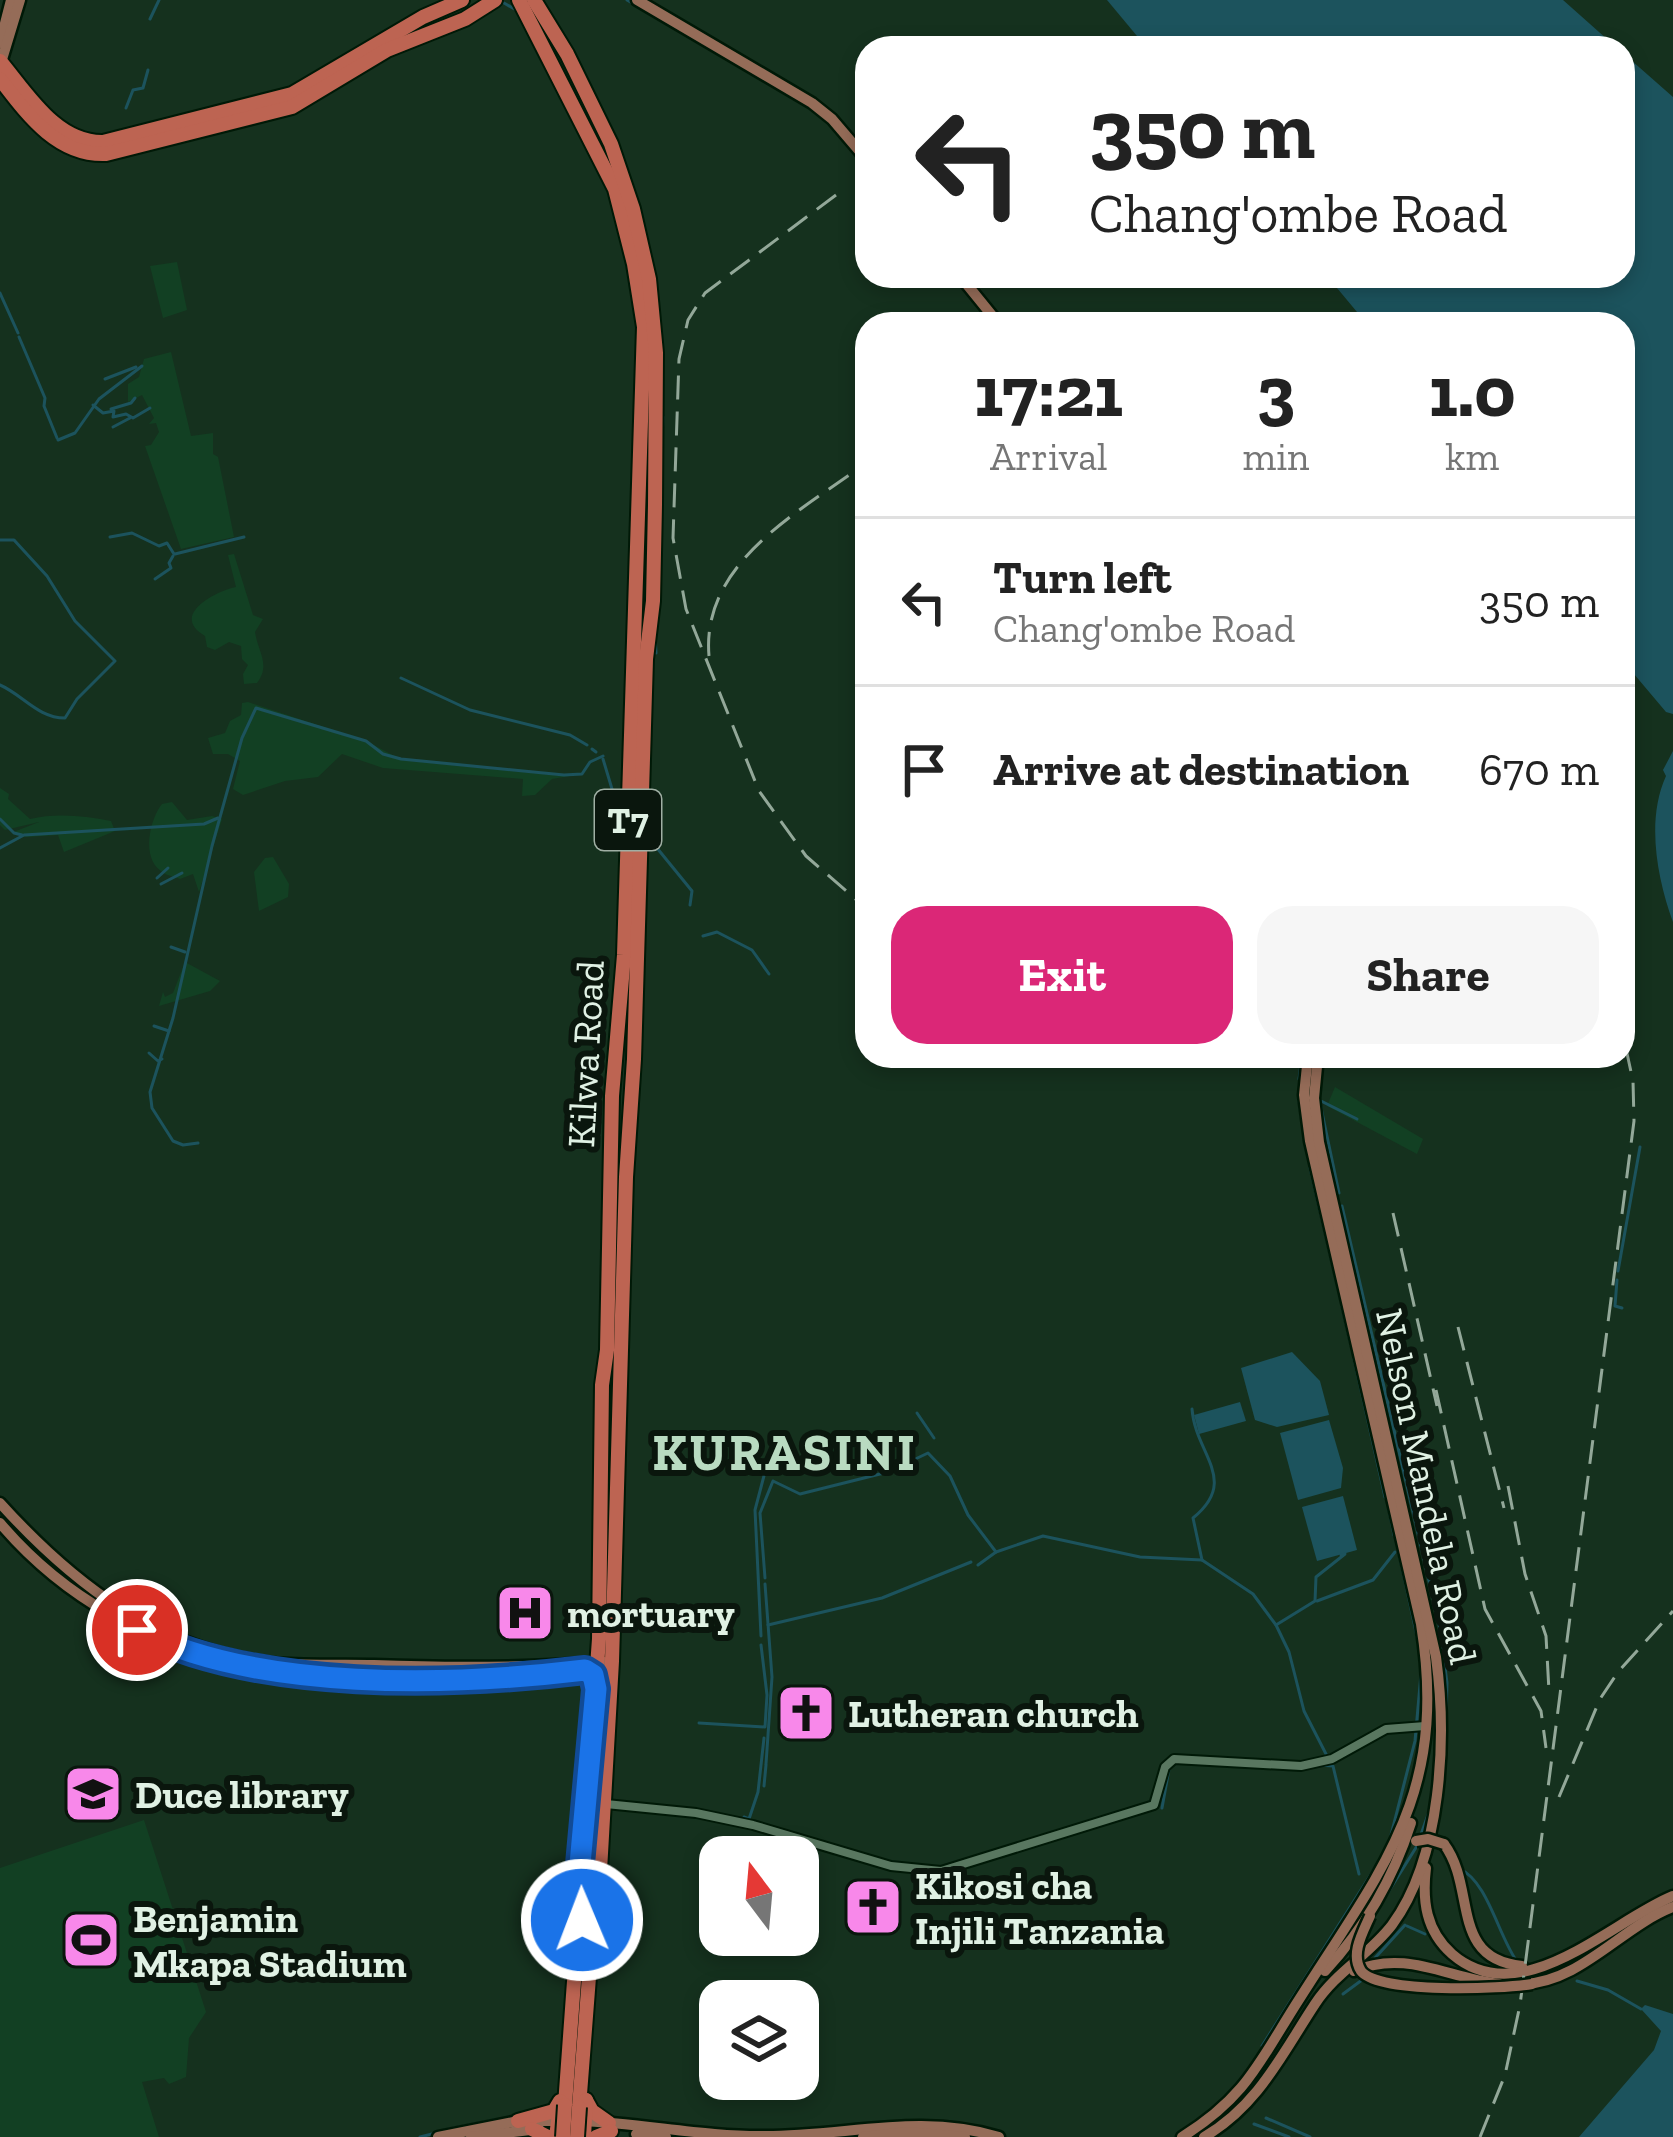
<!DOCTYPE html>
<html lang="en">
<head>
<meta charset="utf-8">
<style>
  :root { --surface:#fff; --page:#f6f6f6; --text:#222; --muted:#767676; --line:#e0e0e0; --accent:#db2777 }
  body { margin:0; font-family:"Zilla Slab",serif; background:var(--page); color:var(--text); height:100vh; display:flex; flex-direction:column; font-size:45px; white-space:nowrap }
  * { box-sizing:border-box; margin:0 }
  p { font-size:39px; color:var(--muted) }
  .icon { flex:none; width:66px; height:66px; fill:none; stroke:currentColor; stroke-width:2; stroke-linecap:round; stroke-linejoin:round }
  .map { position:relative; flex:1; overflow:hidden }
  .details { position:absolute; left:855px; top:312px; width:780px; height:756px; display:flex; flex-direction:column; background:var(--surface); border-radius:36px; box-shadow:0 6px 18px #0003 }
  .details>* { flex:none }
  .top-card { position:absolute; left:855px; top:36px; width:780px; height:252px; border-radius:36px; box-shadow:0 6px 18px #0003; background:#fff; color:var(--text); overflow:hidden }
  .needle { width:78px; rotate:344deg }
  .tools { position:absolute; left:699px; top:1836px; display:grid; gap:24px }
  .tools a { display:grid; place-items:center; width:120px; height:120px; border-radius:24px; background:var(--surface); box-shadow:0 6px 18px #0003; font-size:60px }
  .pin { position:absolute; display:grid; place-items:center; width:102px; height:102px; color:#fff; margin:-51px; border:6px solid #fff; border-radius:50%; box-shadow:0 3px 12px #0007 }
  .me { position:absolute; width:132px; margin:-66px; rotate:359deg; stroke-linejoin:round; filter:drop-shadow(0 0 9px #0008) }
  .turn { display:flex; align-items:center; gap:42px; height:252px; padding:0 36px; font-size:54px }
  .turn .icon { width:156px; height:156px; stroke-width:2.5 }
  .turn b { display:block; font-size:84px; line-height:102px }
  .eta { display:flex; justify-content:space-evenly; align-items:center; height:204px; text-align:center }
  .eta b { font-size:72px; font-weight:700; line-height:84px }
  .cta { display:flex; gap:24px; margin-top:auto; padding:24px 36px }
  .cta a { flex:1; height:138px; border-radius:36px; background:var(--accent); color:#fff; font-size:48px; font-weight:700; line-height:138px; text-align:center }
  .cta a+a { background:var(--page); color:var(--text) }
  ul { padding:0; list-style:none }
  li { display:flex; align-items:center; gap:36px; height:168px; padding:0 36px; border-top:3px solid var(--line) }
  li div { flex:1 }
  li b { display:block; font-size:45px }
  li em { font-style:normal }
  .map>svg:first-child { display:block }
  .green { fill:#124023 }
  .water { fill:#1c535d }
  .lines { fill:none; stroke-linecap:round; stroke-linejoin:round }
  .stream { stroke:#1c535d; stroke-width:3 }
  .minor-casing { stroke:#001907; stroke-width:12 }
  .major-casing { stroke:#001907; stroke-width:15 }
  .highway-casing { stroke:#001907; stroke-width:18 }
  .minor { stroke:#597760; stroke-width:8 }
  .major { stroke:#956c58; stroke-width:10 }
  .highway { stroke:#bd6452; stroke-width:14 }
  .rail { stroke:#93a899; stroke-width:3; stroke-dasharray:24 12; stroke-linecap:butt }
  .major-bridge-casing { stroke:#001907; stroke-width:15; stroke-linecap:butt }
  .highway-bridge-casing { stroke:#001907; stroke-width:18; stroke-linecap:butt }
  .major-bridge { stroke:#956c58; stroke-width:10 }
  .highway-bridge { stroke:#bd6452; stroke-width:14 }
  .route-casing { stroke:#114b97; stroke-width:30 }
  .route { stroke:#1a73e8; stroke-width:21 }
  .labels { text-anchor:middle; stroke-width:12; stroke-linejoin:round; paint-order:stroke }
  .shield { fill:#0a160d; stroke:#a0afa4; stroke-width:3 }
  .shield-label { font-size:36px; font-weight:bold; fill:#e0f1e4 }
  .street-label { font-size:39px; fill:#e0f1e4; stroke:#0a160d }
  .poi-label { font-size:39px; font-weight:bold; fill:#e0f1e4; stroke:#0a160d; text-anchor:start }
  .district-label { font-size:51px; font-weight:bold; letter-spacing:3px; fill:#b9dbc1; stroke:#0a160d }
</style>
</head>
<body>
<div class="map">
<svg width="1673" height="2137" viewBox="0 0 1673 2137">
  <rect width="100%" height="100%" fill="#15311e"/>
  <g class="green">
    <path d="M177,262l10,48 -24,8 -13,-52z"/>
    <path d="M171,352l20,84 22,-3v21l5,3 16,80 -53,12 -36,-103 6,-1 8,-13 -3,-9 -7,1 5,-6 -12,-23 -14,7v-18l11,-7 5,-18z"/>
    <path d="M234,554l19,61 10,4 -8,13c3,20 16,33 2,51l-13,1 -1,-10 5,-9 -6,-6 -1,-13 -12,-4 -14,8 -8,-3 -2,-11c-35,-20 8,-44 31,-49l-8,-32z"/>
    <path d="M248,702l118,39 36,19 161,16 18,-2 -29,5 -17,16 -13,1 1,-17 -140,-11 -41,-14 -24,23 -33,4 -42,14 -10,-6 7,-28 -12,-7h-15l-5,-16 17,-5 5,-12 11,-6 1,-12z"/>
    <path d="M0,788l9,6 -1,5 22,20c24,-6 53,-4 81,2l4,10 -51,21 -6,-17 -32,2 -15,-4 28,-11 -34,8 -5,-5z"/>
    <path d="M172,802l15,18 25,-4 10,3 -23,73 -6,-18 -13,5c-6,-3 -14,-3 -19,-8 -20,-14 -11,-52 1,-67z"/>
    <path d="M273,857l16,27 -1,13 -29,14 -5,-39 11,-14z"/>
    <path d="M185,962l35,19 -10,10 -51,15 4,-14 2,5 8,-4z"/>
    <path d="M1335,1087l88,52 -6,15 -90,-48z"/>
    <path d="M144,1820l62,192 -17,26 -3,39 -17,7 -5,-6 -22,4 17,55h-159v-269z"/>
  </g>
  <g class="water">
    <path d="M1107,0h456l54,48h-470z"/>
    <path d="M1623,53l50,44v617l-7,-2 -43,-51v-337h-256l-40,-48h296z"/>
    <path d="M1673,751v171c-16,-44 -27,-102 -7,-146l-3,-6z"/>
    <path d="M1292,1352l28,29 9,34 -52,12 -22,-7 -14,-52z"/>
    <path d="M1240,1402l6,19 -47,13 -5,-19z"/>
    <path d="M1329,1420l14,48 -2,20 -43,12 -18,-67z"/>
    <path d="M1343,1496l14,54 -40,11 -15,-54z"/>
    <path d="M1645,2005l28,9v123h-94l75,-87 7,-19 -20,-22z"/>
  </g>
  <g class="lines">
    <g class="stream">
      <path d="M627,0l75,44"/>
      <path d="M504,3l14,8"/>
      <path d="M150,19l9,-19"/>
      <path d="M126,108l7,-18 10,-2 5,-18"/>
      <path d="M0,293l18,40"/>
      <path d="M19,337l26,61 -1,8 13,32"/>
      <path d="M105,379l31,-12"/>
      <path d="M93,405l10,8 11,-2 -1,6 13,-3 7,4 17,-10"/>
      <path d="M111,409l20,-6 4,-5"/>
      <path d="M113,427l17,-9"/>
      <path d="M662,439l1,-22"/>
      <path d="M58,440l17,-7 24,-34 43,-33"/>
      <path d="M110,537l22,-4 27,13 8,-3 7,11"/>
      <path d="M0,540h14l33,36 28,45 40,40 -38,38 -12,19c-27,0 -42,-23 -65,-33"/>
      <path d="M175,554l69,-17"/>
      <path d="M155,579l16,-11 -2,-5 4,-7"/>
      <path d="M655,634l1,19"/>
      <path d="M401,678l69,32 100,25 17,10"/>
      <path d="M592,749l4,3"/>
      <path d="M603,759l12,40 8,3"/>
      <path d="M0,819l14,14 8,2"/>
      <path d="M648,837l44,54 -2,14"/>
      <path d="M0,848l24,-13 180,-11 14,-6"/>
      <path d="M157,878l11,-10"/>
      <path d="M161,884l21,-11"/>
      <path d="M703,936l14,-4 35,18 17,24"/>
      <path d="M171,947l14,5"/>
      <path d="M154,1026l15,5"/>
      <path d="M149,1053l9,8 4,-2"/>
      <path d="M1299,1079l3,-23"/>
      <path d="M1299,1100l3,22"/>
      <path d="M1321,1101l36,18"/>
      <path d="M1320,1103l19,90"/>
      <path d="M198,1143l-15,2 -10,-4 -21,-33 -2,-16 23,-74 39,-172 30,-108 14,-30 110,33 17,13 18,5 163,16 18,-1 8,-12 13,-6"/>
      <path d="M1310,1168l28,119"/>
      <path d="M1342,1206l98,422 7,55 -1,38"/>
      <path d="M1618,1271l22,-124"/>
      <path d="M1617,1280l-2,26 7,2"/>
      <path d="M1342,1306l9,39"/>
      <path d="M1354,1359l31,138"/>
      <path d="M1192,1409c3,45 48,71 1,109l9,42"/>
      <path d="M917,1413l17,25"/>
      <path d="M745,1454l20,18 -10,38 6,126"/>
      <path d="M1389,1510l5,25"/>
      <path d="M1398,1549l20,92"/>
      <path d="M978,1565l18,-13 47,-16 97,21 62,3 51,34 23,31"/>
      <path d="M765,1578l-5,-65 13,-32 27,13 88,-22 40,-19 22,23 18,39 28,37"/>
      <path d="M765,1584l7,93 -6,87"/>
      <path d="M1317,1601l56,-21 22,-28"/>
      <path d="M768,1625l114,-27 89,-36"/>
      <path d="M699,1723l66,4 2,-32 -6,-50"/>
      <path d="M1336,1754l-9,2 -23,-45 -15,-59 -13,-27 39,-24 1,-24 29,-23 -4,1"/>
      <path d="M1319,1765l14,1 26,108"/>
      <path d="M764,1786l2,-21"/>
      <path d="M1162,1808l7,-39"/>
      <path d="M744,1817l5,2 9,-27 6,-54"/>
      <path d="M1391,1835l24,-94 6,-67"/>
      <path d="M1420,1837l9,-25"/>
      <path d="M787,1839l102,30 44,6 88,-25"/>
      <path d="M1460,1869c27,12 38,65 56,91"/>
      <path d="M1387,1894l30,-48"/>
      <path d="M1407,1926l18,8"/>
      <path d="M1375,1958l30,-33"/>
      <path d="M1577,1981l31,9 33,19"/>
      <path d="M1343,1994l23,-17"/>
      <path d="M1262,2046l118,-186"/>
      <path d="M1266,2118l44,19"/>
      <path d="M1254,2124l35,13"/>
      <path d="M445,2130l50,-10"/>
      <path d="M420,2137l16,-4"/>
    </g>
    <g class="minor-casing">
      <path id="minor" d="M606,1804l90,9 57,12 138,41 50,5 213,-66 11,-38 9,-8 127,7 31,-7 54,-30 39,-3"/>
    </g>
    <g class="major-casing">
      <g id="major">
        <path d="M637,0l175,103 20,16 35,41"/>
        <path d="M0,43l11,-43"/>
        <path d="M0,66l20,-66"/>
        <path d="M960,276l39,48"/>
        <path d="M0,1503c74,82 159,147 272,160 34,3 68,1 102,2 80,3 151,3 230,-3"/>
        <path d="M0,1523c134,158 341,169 533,152"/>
        <path d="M1444,1844c33,44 5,115 78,122"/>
        <path d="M1426,1868c-4,33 0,63 26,86 69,60 159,-33 221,-58"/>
        <path d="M1325,1971c41,-44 68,-92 86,-148"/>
        <path d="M1354,1971c52,-22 93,7 145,13"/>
        <path d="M1523,1984c58,-2 98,-57 150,-77"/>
        <path d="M579,2121c63,2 125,16 187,15 81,0 154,-23 233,1"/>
        <path d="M636,2134l30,3"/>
        <path d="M438,2137l80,-16h43"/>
        <path d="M471,2137l68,-8"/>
        <path d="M863,2137l44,-5 58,5"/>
        <path d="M1182,2137c66,-41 78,-77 118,-139 85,-134 148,-205 121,-374l-111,-483 -6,-46 4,-39"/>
        <path d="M1204,2137c54,-31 78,-83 111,-133 21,-32 54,-49 77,-79 50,-68 55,-187 44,-268l-117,-515 -5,-44 4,-42"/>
      </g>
    </g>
    <g class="highway-casing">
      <g id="highway">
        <path d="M519,0l96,189 19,75 10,63 -20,628 -12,141 -5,254 -5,35 -3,254 -34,466"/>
        <path d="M534,0l33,54 44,90 22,65 16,70 7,74 -1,152 -2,96 -7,58 -12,400 -8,118 -14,484 -13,227 -5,24 -15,195"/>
        <path d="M0,61c27,32 56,82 103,81l189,-48 131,-77 39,-17"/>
        <path d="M0,79c27,35 57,77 106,75l186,-47 95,-57 78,-31 30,-19"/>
        <path d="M586,2100l6,11 17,12"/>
        <path d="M518,2121l36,-10 6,-10"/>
        <path d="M532,2129l16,8"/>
        <path d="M556,2137l4,-31"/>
        <path d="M584,2137l2,-37"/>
        <path d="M596,2137l15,-6"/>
      </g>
    </g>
    <use href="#minor" class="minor"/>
    <use href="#major" class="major"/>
    <use href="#highway" class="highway"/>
    <g class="rail">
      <path d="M836,195l-131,98 -17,27 -9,39 -6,179 13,71 73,182 47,65 61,53"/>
      <path d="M709,656c-8,-95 93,-145 158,-194"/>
      <path d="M1393,1213l44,193"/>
      <path d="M1458,1327l46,181"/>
      <path d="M1436,1390l49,219 56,102 5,37"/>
      <path d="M1508,1486l17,88 21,62 3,55"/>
      <path d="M1559,1797l41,-98 18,-27 55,-61"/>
      <path d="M1480,2137l25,-62 15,-70 114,-884 -1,-40 -10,-46"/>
    </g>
    <g class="major-bridge-casing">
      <g id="major-bridge">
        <path d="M1416,1841l12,-2 16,5"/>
        <path d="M1370,1916c-7,16 -20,38 -9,55 17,23 142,18 171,13"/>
      </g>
    </g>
    <g class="highway-bridge-casing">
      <g id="highway-bridge">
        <path d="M563,2137l2,-32"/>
        <path d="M577,2137l2,-30"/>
      </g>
    </g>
    <use href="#major-bridge" class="major-bridge"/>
    <use href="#highway-bridge" class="highway-bridge"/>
  </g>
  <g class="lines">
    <g class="route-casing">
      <path id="route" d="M137,1630c121,62 315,56 448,40l8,5 3,14 -18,197 4,34"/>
    </g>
    <use href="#route" class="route"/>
  </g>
  <defs>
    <g id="hospital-square" transform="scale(3)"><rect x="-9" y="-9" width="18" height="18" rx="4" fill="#f888ea" stroke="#0a160d"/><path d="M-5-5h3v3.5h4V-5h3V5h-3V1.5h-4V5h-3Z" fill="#111"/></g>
    <g id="church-square" transform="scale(3)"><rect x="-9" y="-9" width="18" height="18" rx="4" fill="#f888ea" stroke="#0a160d"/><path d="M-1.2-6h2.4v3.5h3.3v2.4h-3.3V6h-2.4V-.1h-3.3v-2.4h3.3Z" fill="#111"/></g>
    <g id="university-square" transform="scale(3)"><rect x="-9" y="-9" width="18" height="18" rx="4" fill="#f888ea" stroke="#0a160d"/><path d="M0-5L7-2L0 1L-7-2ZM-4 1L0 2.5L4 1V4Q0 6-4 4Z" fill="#111"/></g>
    <g id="stadium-square" transform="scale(3)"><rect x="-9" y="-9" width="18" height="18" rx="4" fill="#f888ea" stroke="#0a160d"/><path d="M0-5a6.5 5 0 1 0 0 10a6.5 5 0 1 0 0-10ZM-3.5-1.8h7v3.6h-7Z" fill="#111"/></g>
  </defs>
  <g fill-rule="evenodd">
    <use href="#hospital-square" x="525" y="1613"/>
    <use href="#church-square" x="806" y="1713"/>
    <use href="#university-square" x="93" y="1794"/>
    <use href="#church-square" x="873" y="1907"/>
    <use href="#stadium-square" x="91" y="1940"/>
  </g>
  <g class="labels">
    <rect class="shield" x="595" y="790" width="66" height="60" rx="9"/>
    <g class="shield-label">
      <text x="628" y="833">T7</text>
    </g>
    <g class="street-label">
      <text transform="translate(585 1054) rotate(-87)" y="14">Kilwa Road</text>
      <text transform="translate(1427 1486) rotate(78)" y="14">Nelson Mandela Road</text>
    </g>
    <g class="poi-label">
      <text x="567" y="1627">mortuary</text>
      <text x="848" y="1727">Lutheran church</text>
      <text x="135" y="1808">Duce library</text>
      <text x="915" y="1899">Kikosi cha<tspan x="915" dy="45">Injili Tanzania</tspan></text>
      <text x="133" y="1932">Benjamin<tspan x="133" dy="45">Mkapa Stadium</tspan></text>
    </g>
    <g class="district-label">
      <text x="785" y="1470">KURASINI</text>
    </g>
  </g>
</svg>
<div class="tools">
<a><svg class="needle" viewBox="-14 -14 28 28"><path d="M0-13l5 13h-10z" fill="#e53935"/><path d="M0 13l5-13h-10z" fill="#767676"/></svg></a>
<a><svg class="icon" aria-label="layers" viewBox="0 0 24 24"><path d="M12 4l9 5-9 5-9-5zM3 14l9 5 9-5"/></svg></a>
</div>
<div class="pin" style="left:137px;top:1630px;background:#d93025"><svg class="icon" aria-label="arrive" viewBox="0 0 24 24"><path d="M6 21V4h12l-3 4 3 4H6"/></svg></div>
<svg class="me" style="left:582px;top:1920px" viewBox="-20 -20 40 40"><circle r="17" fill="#1a73e8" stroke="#fff" stroke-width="3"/><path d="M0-11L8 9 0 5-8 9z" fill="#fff"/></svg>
<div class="top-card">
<div class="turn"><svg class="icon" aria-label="left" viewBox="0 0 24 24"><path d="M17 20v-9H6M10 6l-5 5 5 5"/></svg><div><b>350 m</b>Chang'ombe Road</div></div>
</div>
<section class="details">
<div class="eta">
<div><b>17:21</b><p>Arrival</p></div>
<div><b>3</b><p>min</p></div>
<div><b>1.0</b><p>km</p></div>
</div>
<ul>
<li><svg class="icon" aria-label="left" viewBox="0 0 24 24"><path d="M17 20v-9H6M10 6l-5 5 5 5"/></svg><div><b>Turn left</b><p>Chang'ombe Road</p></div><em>350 m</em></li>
<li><svg class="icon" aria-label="arrive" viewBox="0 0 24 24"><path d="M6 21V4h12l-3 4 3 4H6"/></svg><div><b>Arrive at destination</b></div><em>670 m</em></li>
</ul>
<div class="cta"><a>Exit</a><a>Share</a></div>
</section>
</div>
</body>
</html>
